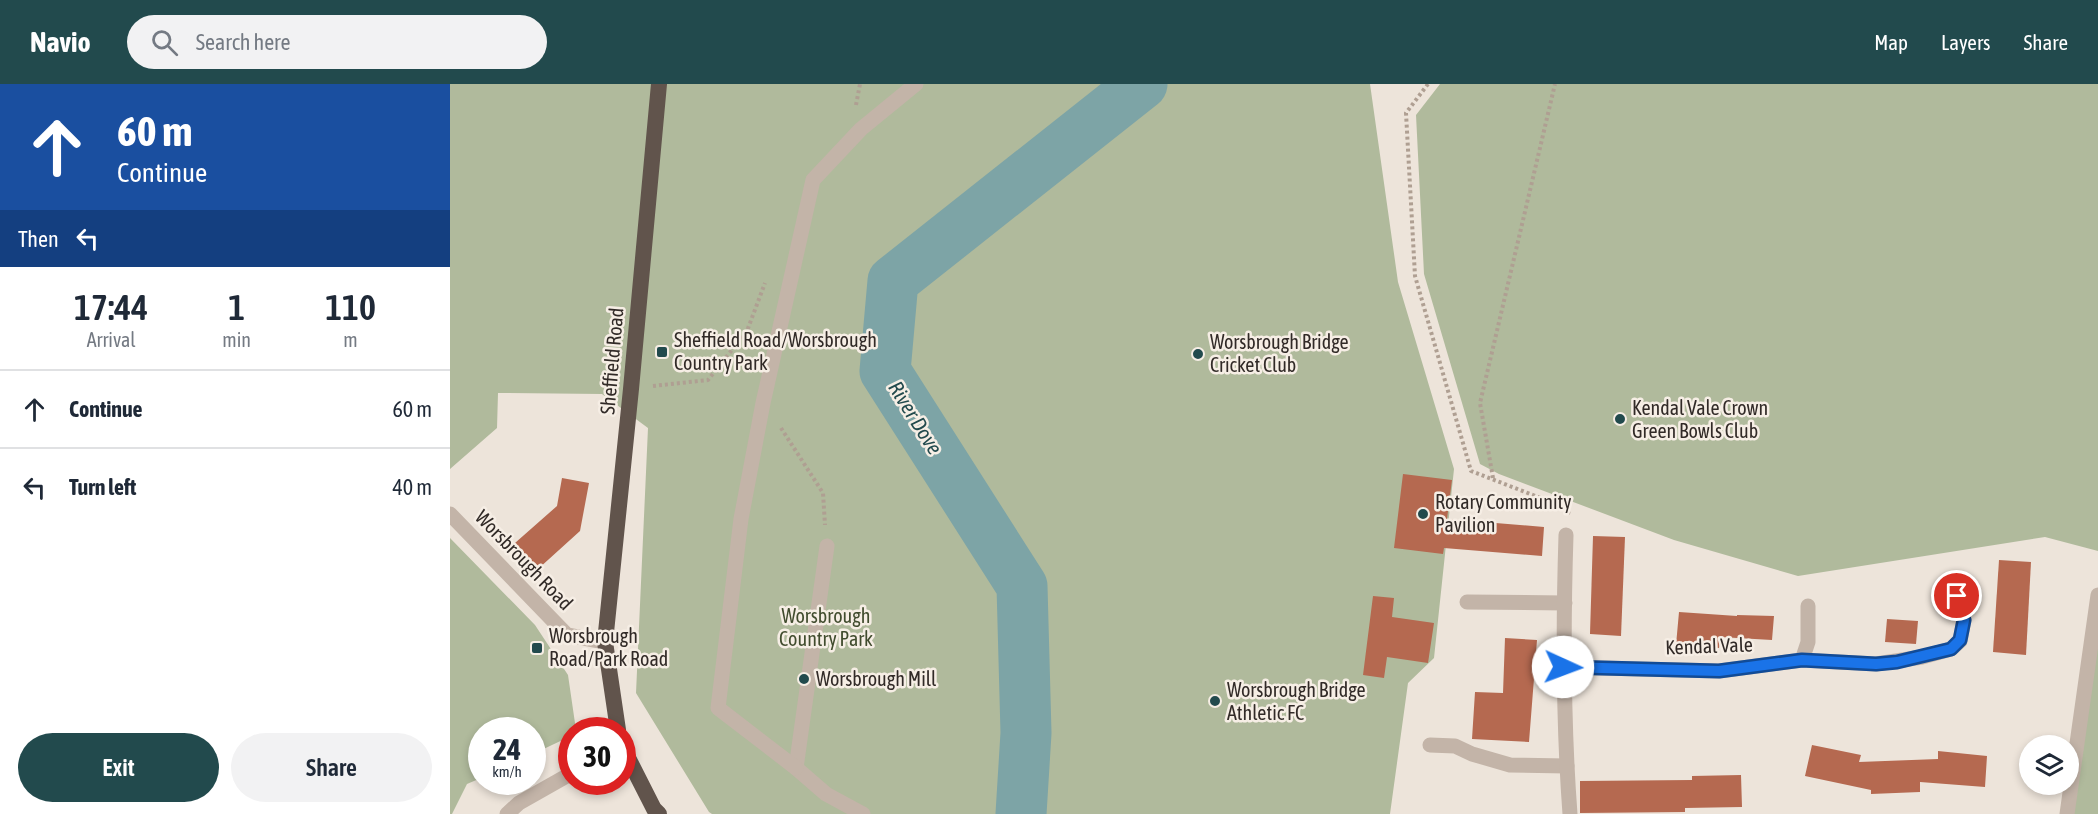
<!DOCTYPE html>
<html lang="en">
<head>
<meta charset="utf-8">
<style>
  :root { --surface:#fff; --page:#f2f2f3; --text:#1f2937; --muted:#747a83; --line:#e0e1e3; --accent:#224a4d }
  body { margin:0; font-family:"Asap Condensed",sans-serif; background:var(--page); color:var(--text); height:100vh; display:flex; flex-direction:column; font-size:22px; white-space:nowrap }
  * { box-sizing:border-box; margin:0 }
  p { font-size:20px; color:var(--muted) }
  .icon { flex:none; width:33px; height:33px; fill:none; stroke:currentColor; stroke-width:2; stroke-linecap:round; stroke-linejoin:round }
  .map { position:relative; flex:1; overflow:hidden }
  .panel { display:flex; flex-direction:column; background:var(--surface); width:450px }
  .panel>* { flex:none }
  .top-card { background:#1a4fa0; color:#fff; overflow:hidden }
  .fabs { position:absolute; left:1569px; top:651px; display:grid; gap:12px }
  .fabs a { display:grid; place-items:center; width:60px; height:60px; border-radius:50%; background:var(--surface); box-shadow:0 3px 9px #0003; font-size:30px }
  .speed { position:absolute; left:18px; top:633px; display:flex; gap:12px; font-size:30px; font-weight:700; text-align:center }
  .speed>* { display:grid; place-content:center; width:78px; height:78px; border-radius:50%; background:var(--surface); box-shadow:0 3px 9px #0003; line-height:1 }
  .speed small { font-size:15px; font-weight:400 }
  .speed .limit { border:9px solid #d22; background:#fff; color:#111 }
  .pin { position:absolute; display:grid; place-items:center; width:51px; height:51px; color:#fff; margin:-26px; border:3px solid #fff; border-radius:50%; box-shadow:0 2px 6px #0007 }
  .me { position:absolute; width:66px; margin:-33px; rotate:92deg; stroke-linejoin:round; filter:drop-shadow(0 0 4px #0008) }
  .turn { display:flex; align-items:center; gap:21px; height:126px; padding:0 18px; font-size:27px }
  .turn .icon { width:78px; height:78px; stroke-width:2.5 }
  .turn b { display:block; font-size:42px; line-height:51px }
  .then { display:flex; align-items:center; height:57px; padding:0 18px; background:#0003; gap:12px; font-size:22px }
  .eta { display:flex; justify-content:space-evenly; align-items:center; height:102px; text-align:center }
  .eta b { font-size:36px; font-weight:600; line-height:42px }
  .action { display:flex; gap:12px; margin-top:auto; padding:12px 18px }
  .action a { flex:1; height:69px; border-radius:36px; background:var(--accent); color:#fff; font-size:24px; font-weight:600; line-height:69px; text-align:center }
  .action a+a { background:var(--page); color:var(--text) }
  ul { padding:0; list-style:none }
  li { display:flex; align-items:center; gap:18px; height:78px; padding:0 18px; border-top:2px solid var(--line) }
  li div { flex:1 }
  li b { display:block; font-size:22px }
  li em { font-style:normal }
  header { display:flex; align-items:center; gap:36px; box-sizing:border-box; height:84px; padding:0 30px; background:var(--accent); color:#fff }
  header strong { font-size:28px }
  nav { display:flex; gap:33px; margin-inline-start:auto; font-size:21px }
  .search { width:420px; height:54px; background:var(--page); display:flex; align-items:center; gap:15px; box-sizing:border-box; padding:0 21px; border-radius:33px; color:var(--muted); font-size:22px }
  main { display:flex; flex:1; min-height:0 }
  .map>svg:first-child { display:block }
  .green { fill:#b0ba9c }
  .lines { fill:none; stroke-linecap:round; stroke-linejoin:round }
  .river { stroke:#7da4a6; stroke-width:51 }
  .building { fill:#b56950 }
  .path { stroke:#af9f92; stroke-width:4; stroke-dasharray:3 3; stroke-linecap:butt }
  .service { stroke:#c3b4a8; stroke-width:15 }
  .minor { stroke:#c3b4a8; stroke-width:15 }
  .tertiary { stroke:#c3b4a8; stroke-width:15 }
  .trunk { stroke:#61544c; stroke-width:16 }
  .route-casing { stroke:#114b97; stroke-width:15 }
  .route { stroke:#1a73e8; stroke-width:10 }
  .poi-dot { fill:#224a4d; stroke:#f6eee5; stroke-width:2 }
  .labels { text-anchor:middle; stroke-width:5; stroke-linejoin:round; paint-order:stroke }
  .poi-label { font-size:20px; fill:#312a27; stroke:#f6eee5; text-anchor:start }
  .street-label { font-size:20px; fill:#312a27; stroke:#f6eee5 }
  .park-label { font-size:20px; fill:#414c2e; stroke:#f6eee5 }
  .water-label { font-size:21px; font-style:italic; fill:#224a4d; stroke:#f6eee5 }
</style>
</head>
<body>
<header>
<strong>Navio</strong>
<div class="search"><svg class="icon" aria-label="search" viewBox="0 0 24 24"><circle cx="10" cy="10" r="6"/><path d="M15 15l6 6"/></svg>Search here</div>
<nav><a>Map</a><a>Layers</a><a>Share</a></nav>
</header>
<main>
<section class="panel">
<div class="top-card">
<div class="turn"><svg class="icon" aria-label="ahead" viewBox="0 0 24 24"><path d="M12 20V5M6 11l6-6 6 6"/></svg><div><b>60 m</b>Continue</div></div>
<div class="then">Then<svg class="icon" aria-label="left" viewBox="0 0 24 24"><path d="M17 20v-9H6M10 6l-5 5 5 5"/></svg></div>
</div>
<div class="eta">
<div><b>17:44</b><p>Arrival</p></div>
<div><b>1</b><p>min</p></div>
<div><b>110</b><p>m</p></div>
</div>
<ul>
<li><svg class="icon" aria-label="ahead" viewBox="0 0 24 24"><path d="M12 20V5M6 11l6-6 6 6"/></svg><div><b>Continue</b></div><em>60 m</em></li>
<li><svg class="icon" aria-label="left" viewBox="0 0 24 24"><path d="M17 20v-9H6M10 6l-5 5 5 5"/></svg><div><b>Turn left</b></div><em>40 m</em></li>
</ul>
<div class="action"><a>Exit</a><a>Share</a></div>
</section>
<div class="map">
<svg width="1648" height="730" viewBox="0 0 1648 730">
  <rect width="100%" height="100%" fill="#ede4da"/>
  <g class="green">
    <path d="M0,0h920l28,198 56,187 -20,189 -26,25 -18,131h-678l-3,-2 -73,-119 12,-265 -46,-34 -104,-1 -1,35 -47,41z"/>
    <path d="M990,0h658v467l-53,-14 -247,39 -124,-36 -175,-66 -19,-10 -56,-190 -8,-159z"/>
    <path d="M0,454l85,87 33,50 8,55h-4l-1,6 -38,18 -1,-24h-50l-1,48 -14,6 -15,30h-2z"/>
    <path d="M1648,523v207h-29z"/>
  </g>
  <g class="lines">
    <path class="river" d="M571,730l5,-81 -4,-147 -137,-215 8,-90 249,-197"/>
  </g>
  <g class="building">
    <path d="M953,390l49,6 -5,39 97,8 -2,29 -98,-8 -1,6 -49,-6z"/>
    <path d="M112,394l27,5 -9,48 -42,38 -23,-26 42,-37z"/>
    <path d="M1143,452l32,1 -4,99 -31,-2z"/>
    <path d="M1549,476l32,2 -5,93 -33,-3z"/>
    <path d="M923,512l21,2 -2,19 42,6 -6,40 -41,-6 -3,21 -21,-3z"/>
    <path d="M1229,528l58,4v-1l37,1 -2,24 -52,-3 -1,11 -43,-3z"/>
    <path d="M1437,535l31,2 -2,23 -31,-2z"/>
    <path d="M1055,554l32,2 -8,102 -57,-3 3,-47 28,1z"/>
    <path d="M1362,661l49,10 -2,7 79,-3v-8l49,5 -2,31 -65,-5v10l-49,2v-4l-66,-14z"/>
    <path d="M1291,691l1,32 -57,1v4l-105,1v-32l112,-1v-4z"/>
  </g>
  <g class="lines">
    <g class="path">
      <path d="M978,0l-22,29 9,163 56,195 98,38 -1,5"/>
      <path d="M406,21l4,-21"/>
      <path d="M203,302l55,-6 39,-49 18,-48"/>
      <path d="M331,344l42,65 2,32"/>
      <path d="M1043,394l-13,-75 75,-319"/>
    </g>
    <g class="service">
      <path d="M377,462l-31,222 30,26 37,20"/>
      <path d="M1017,518l98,1"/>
      <path d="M1352,576l74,4 46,-7 29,-8 9,-8 4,-21 -7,-24"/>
      <path d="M980,661l25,1 17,8 38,11 57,1"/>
      <path d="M346,684l-78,-60 23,-189 22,-116 50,-223 48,-51 55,-45"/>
      <path d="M57,730l12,-11 53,-30"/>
      <path d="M1617,730l31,-219"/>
    </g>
    <g class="minor">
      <path d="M1116,451c-3,94 -3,186 4,279"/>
      <path d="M1113,583l156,4 83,-11 6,-18v-36"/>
    </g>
    <path class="tertiary" d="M0,430l117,121 38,7"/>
    <g class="trunk">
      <path d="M168,646l-13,-88 26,-253 28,-305"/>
      <path d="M172,662l32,63 5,5"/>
    </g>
  </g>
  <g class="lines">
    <g class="route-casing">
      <path id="route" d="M1113,583l156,4 83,-11 74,4 21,-2 54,-13 9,-9 4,-20 -7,-24"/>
    </g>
    <use href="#route" class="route"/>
  </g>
  <g class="poi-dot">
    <rect x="206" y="262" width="12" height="12" rx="3"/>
    <circle cx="748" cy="270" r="6"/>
    <circle cx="1170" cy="335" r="6"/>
    <circle cx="973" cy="430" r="6"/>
    <rect x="81" y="558" width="12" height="12" rx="3"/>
    <circle cx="354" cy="595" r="6"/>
    <circle cx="765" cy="617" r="6"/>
  </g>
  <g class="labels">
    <g class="poi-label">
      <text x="224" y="263">Sheffield Road/Worsbrough<tspan x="224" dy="23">Country Park</tspan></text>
      <text x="760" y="265">Worsbrough Bridge<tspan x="760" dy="23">Cricket Club</tspan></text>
      <text x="1182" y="331">Kendal Vale Crown<tspan x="1182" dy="23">Green Bowls Club</tspan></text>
      <text x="985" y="425">Rotary Community<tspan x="985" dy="23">Pavilion</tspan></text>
      <text x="99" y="559">Worsbrough<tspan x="99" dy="23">Road/Park Road</tspan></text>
      <text x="366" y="602">Worsbrough Mill</text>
      <text x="777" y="613">Worsbrough Bridge<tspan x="777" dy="23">Athletic FC</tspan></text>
    </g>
    <g class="street-label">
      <text transform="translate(162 277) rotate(-85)" y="7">Sheffield Road</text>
      <text transform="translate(74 476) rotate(46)" y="7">Worsbrough Road</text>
      <text transform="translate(1259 562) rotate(-2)" y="7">Kendal Vale</text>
    </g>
    <g class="park-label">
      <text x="376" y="539">Worsbrough<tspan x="376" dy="23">Country Park</tspan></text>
    </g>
    <g class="water-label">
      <text transform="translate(465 334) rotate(58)" y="7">River Dove</text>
    </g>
  </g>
</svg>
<div class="fabs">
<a><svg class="icon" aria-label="layers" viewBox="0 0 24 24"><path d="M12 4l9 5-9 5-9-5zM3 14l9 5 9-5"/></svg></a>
</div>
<div class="speed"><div>24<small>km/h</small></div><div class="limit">30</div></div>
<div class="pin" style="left:1507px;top:512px;background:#d93025"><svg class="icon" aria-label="arrive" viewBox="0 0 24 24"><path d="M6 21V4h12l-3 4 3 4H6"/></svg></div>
<svg class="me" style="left:1113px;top:583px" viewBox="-20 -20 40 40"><circle r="19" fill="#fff"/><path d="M0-13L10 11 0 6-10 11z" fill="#1a73e8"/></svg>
</div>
</main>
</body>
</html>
